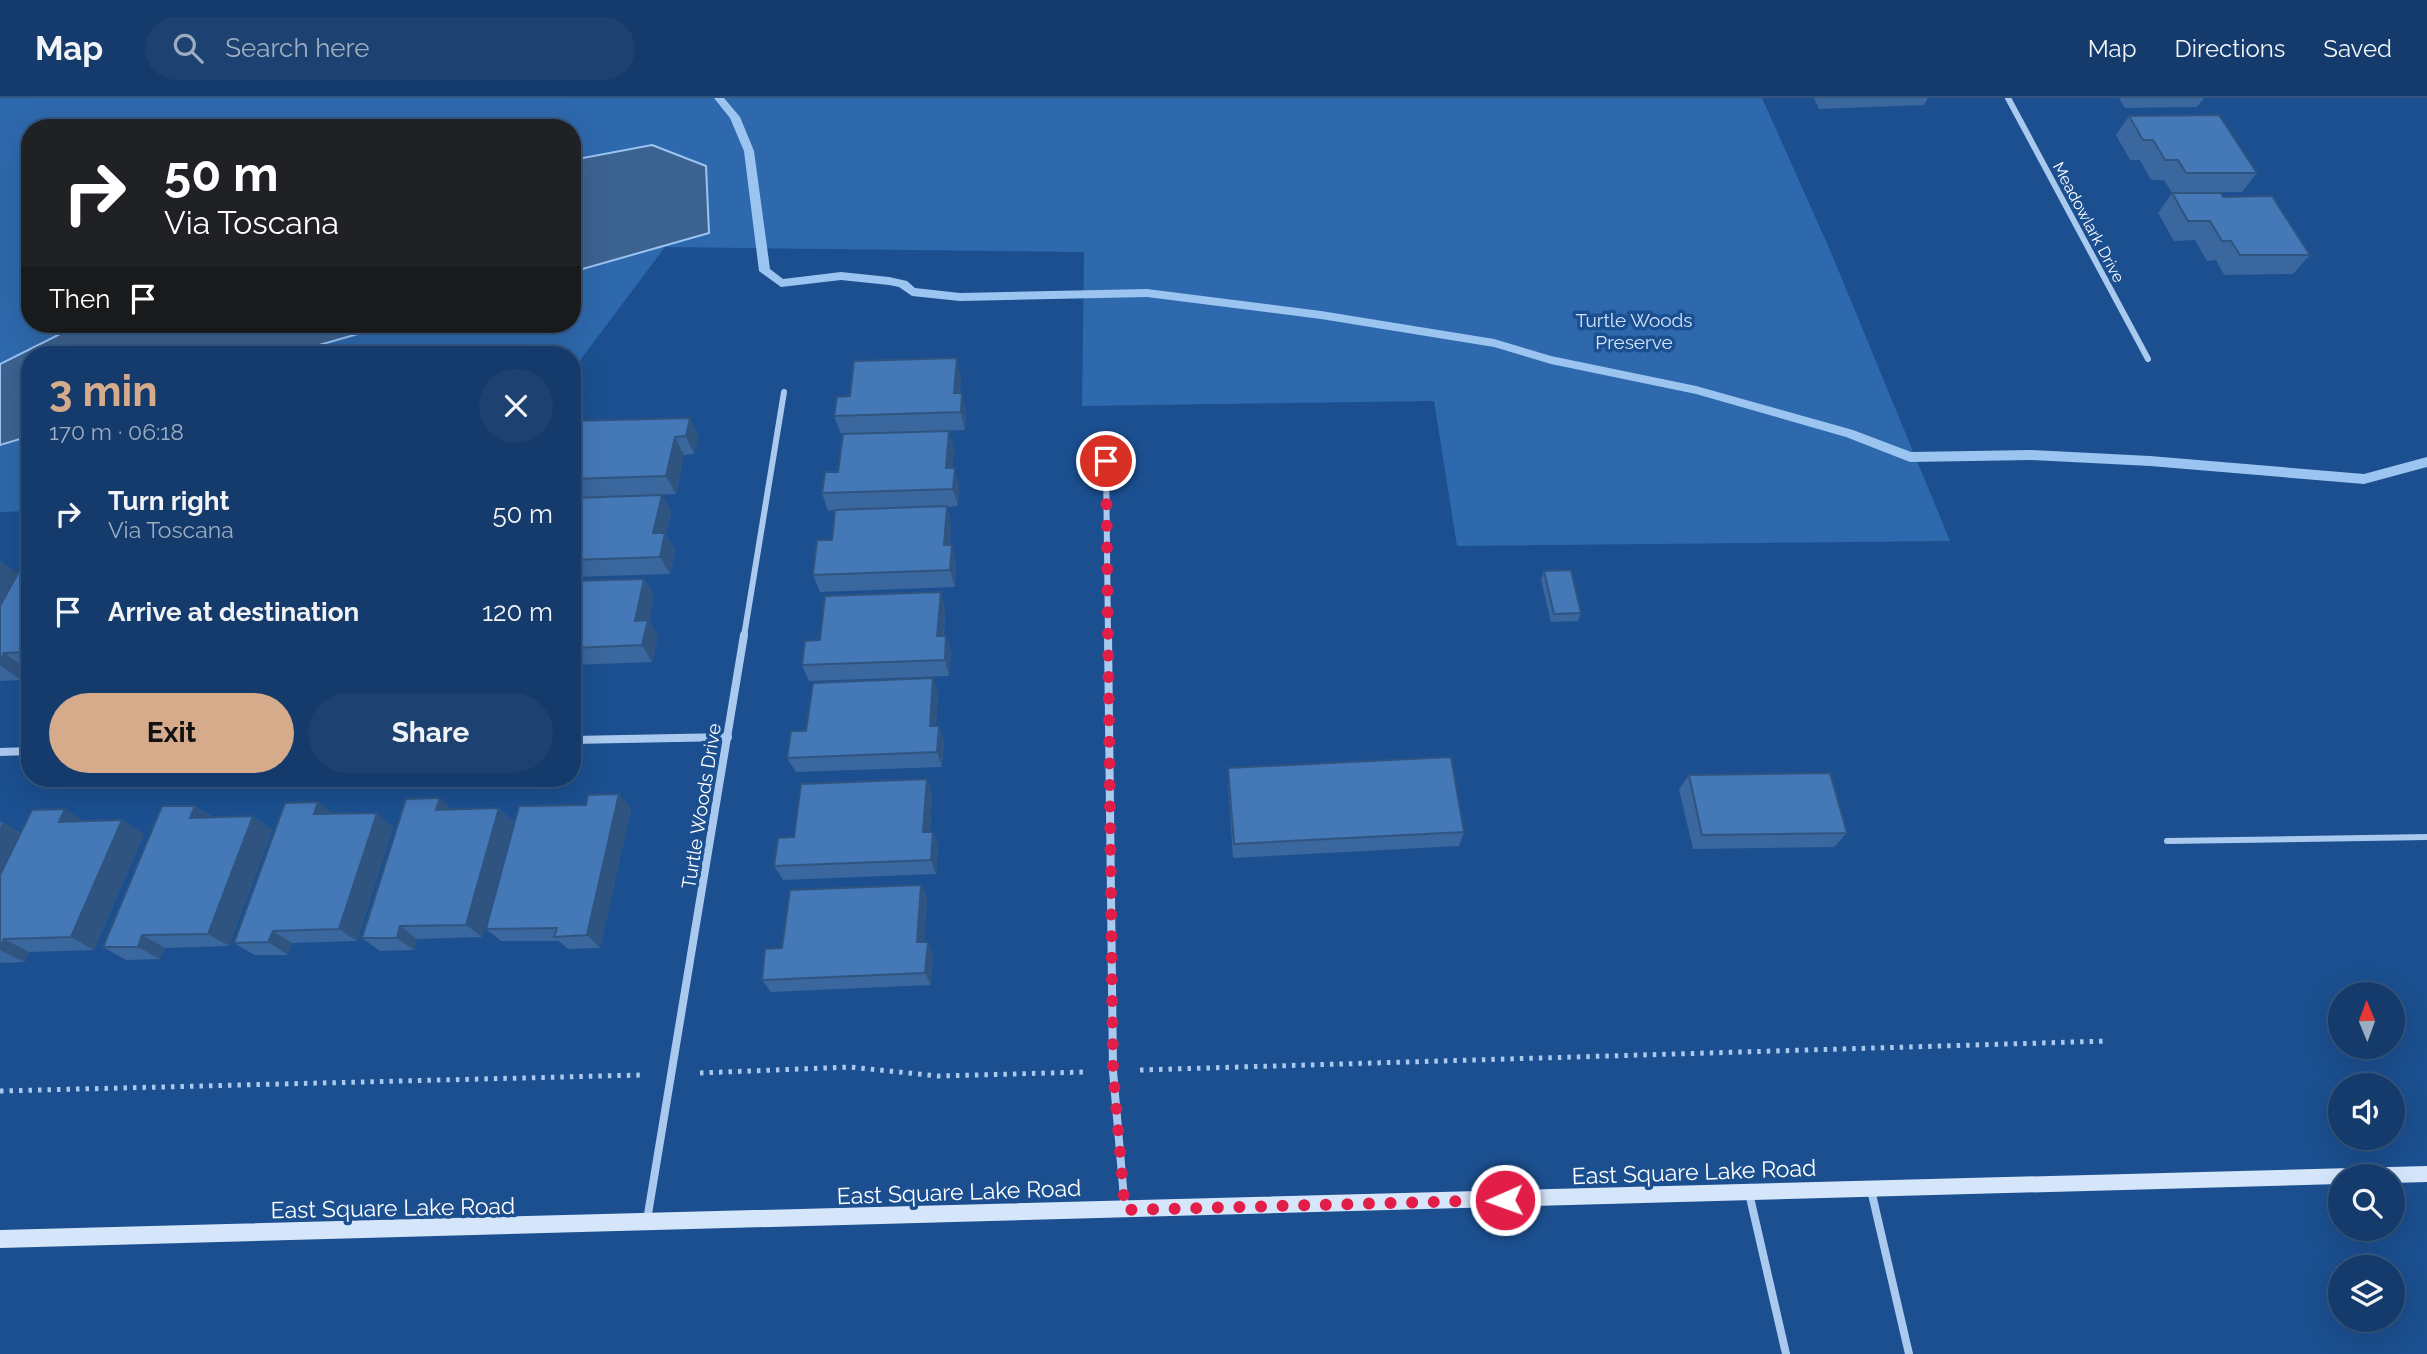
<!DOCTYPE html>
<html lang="en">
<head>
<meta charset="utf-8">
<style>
  :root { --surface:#143b6b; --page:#1d4271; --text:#f1f3f6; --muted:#9dadc1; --line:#33557e; --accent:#d6ab8b }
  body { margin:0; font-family:Raleway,sans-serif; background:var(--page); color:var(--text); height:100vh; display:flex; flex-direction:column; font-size:26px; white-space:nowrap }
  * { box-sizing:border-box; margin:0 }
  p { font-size:23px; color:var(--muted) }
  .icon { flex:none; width:38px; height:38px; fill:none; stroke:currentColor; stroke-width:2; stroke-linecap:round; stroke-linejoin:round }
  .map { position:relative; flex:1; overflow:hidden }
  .side { position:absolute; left:21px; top:248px; width:560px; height:441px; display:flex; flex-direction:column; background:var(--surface); border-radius:28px; box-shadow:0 7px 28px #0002,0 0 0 2px var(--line) }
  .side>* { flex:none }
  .hud { position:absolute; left:21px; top:21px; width:560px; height:214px; border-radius:28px; box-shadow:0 7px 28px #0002,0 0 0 2px var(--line); background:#202124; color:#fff; overflow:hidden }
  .needle { width:46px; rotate:359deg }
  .tools { position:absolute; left:2328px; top:884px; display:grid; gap:14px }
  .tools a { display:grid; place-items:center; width:77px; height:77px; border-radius:50%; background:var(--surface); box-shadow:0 7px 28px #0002,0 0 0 2px var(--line); font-size:35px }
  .pin { position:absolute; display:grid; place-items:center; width:60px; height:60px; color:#fff; margin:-30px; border:4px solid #fff; border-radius:50%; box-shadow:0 2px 7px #0007 }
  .me { position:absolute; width:77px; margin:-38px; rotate:268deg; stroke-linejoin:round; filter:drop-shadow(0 0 5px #0008) }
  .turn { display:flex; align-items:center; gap:24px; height:147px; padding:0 28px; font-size:32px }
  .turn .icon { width:91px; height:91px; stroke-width:2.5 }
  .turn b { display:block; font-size:49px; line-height:60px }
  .then { display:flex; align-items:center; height:66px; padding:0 28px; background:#0003; gap:14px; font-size:26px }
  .round { display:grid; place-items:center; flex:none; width:74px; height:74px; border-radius:37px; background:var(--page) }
  .head { display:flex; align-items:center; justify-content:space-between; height:119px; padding:0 28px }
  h1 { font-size:42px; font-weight:700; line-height:52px; color:var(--accent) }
  .primary-button { display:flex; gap:14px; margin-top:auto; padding:14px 28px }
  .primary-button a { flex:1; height:80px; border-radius:42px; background:var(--accent); color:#111; font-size:28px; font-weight:700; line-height:80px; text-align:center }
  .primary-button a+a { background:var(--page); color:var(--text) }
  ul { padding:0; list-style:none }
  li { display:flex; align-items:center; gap:21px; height:98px; padding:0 28px }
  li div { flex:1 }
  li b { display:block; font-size:26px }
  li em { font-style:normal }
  header { display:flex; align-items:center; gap:42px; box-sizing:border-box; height:98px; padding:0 35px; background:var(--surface); border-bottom:2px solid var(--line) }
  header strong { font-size:33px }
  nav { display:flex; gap:38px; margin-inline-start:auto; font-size:24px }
  .search { width:490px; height:63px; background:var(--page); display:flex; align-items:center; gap:18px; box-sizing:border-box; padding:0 24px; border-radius:38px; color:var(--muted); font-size:26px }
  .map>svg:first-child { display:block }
  .green { fill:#2e69ad; fill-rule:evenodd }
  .water { fill:#3c6290; stroke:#9cc4f0; stroke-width:2 }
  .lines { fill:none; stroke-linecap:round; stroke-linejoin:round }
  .stream { fill:#9cc4f0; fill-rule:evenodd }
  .path { stroke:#a9c9ee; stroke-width:5; stroke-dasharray:3.5 6; stroke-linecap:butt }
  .lane { stroke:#a9c9ee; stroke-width:6 }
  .street-far1 { stroke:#a9c9ee; stroke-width:6 }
  .street { stroke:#a9c9ee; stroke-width:8 }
  .secondary { fill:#d6e6fa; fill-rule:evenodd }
  .wall { fill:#3a679d }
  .shaded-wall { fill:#305480 }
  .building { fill:#4478b7; stroke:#305480; stroke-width:2 }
  .route { stroke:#e11d48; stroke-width:12; stroke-dasharray:0 21.6 }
  .labels { text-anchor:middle; stroke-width:7; stroke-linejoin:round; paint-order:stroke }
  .far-street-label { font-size:16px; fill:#fff; stroke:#1b4f8f }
  .park-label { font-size:19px; fill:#cfe3fa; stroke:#1b4f8f }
  .street-label { font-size:19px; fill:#fff; stroke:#1b4f8f }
  .near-street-label { font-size:23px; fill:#fff; stroke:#1b4f8f }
</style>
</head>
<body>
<header>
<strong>Map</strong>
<div class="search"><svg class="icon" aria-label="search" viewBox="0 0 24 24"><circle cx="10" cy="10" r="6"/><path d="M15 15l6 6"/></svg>Search here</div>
<nav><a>Map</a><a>Directions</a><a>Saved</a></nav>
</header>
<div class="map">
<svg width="2427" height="1256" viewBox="0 0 2427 1256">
  <rect width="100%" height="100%" fill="#1b4f8f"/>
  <path class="green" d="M0,0h1762l68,152 120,291 -493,5 -23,-145 -352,5 2,-154 -419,-5 -93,124v-16h-542v156l-30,1zM30,30h542v196h-542z"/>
  <g class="water">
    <path d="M652,47l54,21 3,67 -137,39v-112z"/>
    <path d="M80,226h313l-109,31h-254v81l-30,9v-81z"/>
  </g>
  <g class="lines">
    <path class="stream" d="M714,0h10l16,19 14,34 16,118 13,10 58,-7 48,5 18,4 8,7 45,5 187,-4 174,22 173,28 57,17 145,30 157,44 58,22 120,-2 119,6 214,18 63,-17v10l-63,17 -214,-18 -119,-6 -121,2 -64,-25 -150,-43 -145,-30 -57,-17 -173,-28 -174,-22 -187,4 -48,-5 -13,-9 -10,-2 -48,-5 -60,7 -22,-16 -15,-120 -14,-33z"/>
    <g class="path">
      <path d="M1140,972l968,-29"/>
      <path d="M700,975l150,-6 88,9 148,-4"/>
      <path d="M0,993l642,-16"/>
    </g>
    <path class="lane" d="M2167,743l260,-4"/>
    <g class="street-far1">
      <path d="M2008,0l140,261"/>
      <path d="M1106,363l2,175"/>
      <path d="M744,538l40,-244"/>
    </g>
    <g class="street">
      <path d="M1108,537l5,436 12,139"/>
      <path d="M572,642l156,-3"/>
      <path d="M0,654l30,-1"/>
      <path d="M1871,1092l38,164"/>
      <path d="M1749,1095l37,161"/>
      <path d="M647,1122l97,-585"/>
    </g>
    <path class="secondary" d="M2427,1068v16l-35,1v-7h-52v8l-2340,64v-18z"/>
  </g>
  <g class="wall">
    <path d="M1814,0h114l-4,7 -105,4z"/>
    <path d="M2119,0h85l-7,9 -72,1z"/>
    <path d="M2129,18l128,57 -15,19 -70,1 -8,-13h-13l-11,-20h-10l-14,-25z"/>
    <path d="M2172,95l51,4 87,58 -17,19 -69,1 -8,-15 -9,1 -12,-21 -21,1 -16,-28z"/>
    <path d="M961,279l-1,16 6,18 -1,19 -124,4 -7,-18 16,-20z"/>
    <path d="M690,320l8,18 -4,18 -10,1 -8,39 -89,3 75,-2 9,17 -5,23 9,15 -5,24 -98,3v-156z"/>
    <path d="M954,351l-2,19 7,18 -1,20 -11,1 4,17 -1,21 6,18 -1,24 -135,5 -7,-17 19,-35 3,-30 -7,1 -6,-18 16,-21z"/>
    <path d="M30,456v115h-3l-6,11 -21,1v-120l17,13z"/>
    <path d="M1544,473l37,42 -3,8 -27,1 -10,-42z"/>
    <path d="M644,481l10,16 -5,27 9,14 -6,26 -80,3v-84z"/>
    <path d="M941,494l4,17 -1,27h2l5,16 -2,24 -140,5 -7,-16 18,-25z"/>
    <path d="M933,580l5,16 -2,32h3l5,15 -2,26 -146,5 -9,-14 19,-27z"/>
    <path d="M1228,670l236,64 -5,14 -226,12 -5,-75z"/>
    <path d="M1689,677l158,58 -13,14 -141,2 -14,-60z"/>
    <path d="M927,681l5,15 -2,38h3l5,13 -2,29 -153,6 -9,-14 20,-29z"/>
    <path d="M195,708l17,11 41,-1 19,14 -43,116 -64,2 -5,11 -34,1 -23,-13z"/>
    <path d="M499,710l14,14 -31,115 -65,2 -3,11 -34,1 -18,-13 90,-129z"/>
    <path d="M631,710l-31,140 -32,1 -9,-8h-58l-15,-12z"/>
    <path d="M333,716l60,13 -36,114 -65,2 -4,12h-34l-20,-12z"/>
    <path d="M83,723l61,13 -50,116 -65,2 -4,10 -25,1v-141h3l17,11z"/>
    <path d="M921,787l6,13 -3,44h4l5,12 -2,31 -160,7 -9,-12 20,-32z"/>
  </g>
  <g class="shaded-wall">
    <path d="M957,260l4,19 -3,34 -4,-18z"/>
    <path d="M962,295l4,18 -1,19 -4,-18z"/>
    <path d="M690,320l8,18 -4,18 -8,-18z"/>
    <path d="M949,333l5,18 -3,37 -5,-18z"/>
    <path d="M675,339l9,18 -8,39 -10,-18z"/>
    <path d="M955,370l4,18 -1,20 -5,-17z"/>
    <path d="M662,397l9,17 -5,23 9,15 -5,24 -10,-17 -7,-24z"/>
    <path d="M947,408l4,18 -2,39 -5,-18z"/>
    <path d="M952,447l4,18 -1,24 -5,-17z"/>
    <path d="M1,463l22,17 -23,43v-57z"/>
    <path d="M644,481l10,16 -5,27 9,14 -6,26 -10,-17 -7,-24z"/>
    <path d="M941,494l4,17 -3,44 -5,-17z"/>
    <path d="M946,538l5,16 -2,24 -4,-16z"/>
    <path d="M4,555l23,16 -6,11 -21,-15v-4z"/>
    <path d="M933,580l5,16 -3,47 -5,-15z"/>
    <path d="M939,628l5,15 -2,26 -5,-15z"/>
    <path d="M927,681l5,15 -3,52 -6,-14z"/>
    <path d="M619,696l12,14 -31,140 -13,-13z"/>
    <path d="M440,700l15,14 -19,-2z"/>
    <path d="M318,704l18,14 -22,-2z"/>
    <path d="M195,708l20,14 -25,-2z"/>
    <path d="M499,710l14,14 -31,115 -16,-12z"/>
    <path d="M65,711l22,14 -28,-1z"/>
    <path d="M377,715l16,14 -36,114 -18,-12z"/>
    <path d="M253,718l19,14 -43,116 -21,-12z"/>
    <path d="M122,722l22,14 -50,116 -23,-13z"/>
    <path d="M3,724l24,14 -27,57v-65z"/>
    <path d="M933,734l5,13 -2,29 -5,-14z"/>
    <path d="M921,787l6,13 -4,56 -6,-12z"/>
    <path d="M400,828l17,13 -3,11 -17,-12z"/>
    <path d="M273,833l19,12 -4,12 -20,-13z"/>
    <path d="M142,837l23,13 -5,11 -22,-12z"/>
    <path d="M4,841l25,13 -4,10 -25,-12z"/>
    <path d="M928,844l5,12 -2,31 -6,-12z"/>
  </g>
  <g class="building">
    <path d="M2219,17l38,58h-71l-8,-13h-13l-12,-20h-10l-14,-24z"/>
    <path d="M2172,95h49l2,4 49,-1 38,59h-70l-9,-14h-9l-12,-20h-22z"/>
    <path d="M957,260l-3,35h8l-1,19 -127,4 3,-19 13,-1 4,-35z"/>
    <path d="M690,320l-4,18 -11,1 -9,39 -94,3v-58z"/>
    <path d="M949,333l-3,37h9l-2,21 -131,4 3,-21h13l5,-38z"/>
    <path d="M662,397l-9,38h12l-5,24 -88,3v-62z"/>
    <path d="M947,408l-3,39h8l-2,25 -137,5 4,-35h15l3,-30z"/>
    <path d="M30,456v98l-26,1 -4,8v-55l28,-51z"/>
    <path d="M1571,472l10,43 -27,1 -10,-43z"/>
    <path d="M644,481l-9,42 13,-1 -6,25 -70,3v-67z"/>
    <path d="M941,494l-4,44h9l-1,24 -143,5 3,-24 15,-1 5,-44z"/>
    <path d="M933,580l-3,48h9l-2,26 -150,6 4,-27h15l7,-48z"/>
    <path d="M1451,659l13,75 -230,12 -6,-76z"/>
    <path d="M1830,675l17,60 -145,2 -13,-60z"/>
    <path d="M927,681l-4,53h10l-2,28 -157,6 4,-28 16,-1 7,-53z"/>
    <path d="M619,696l-32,141 -33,2 3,-9 -71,1 33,-123 67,-1 2,-10z"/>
    <path d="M440,700l-4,12 63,-2 -33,117 -66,1 -3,12h-35l44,-139z"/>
    <path d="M318,704l-4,12 63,-1 -38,116 -66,2 -5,11 -34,1 51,-140z"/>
    <path d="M162,708h33l-5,12 63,-2 -45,118 -66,1 -4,12h-35z"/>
    <path d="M65,711l-6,13 63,-2 -51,117 -67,2 -4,9v-73l32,-65z"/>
    <path d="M921,787l-4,57h11l-3,31 -163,7 3,-31 17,-1 8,-58z"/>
  </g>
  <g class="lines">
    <path class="route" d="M1106,363l7,609 12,140 380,-10"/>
  </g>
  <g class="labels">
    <g class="far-street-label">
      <text transform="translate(2089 124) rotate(62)" y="6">Meadowlark Drive</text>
    </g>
    <g class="park-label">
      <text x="1634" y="229">Turtle Woods<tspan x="1634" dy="22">Preserve</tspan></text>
    </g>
    <g class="street-label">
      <text transform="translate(701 708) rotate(-81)" y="7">Turtle Woods Drive</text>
    </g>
    <g class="near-street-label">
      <text transform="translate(1694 1074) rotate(-2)" y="8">East Square Lake Road</text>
      <text transform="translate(959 1094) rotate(-2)" y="8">East Square Lake Road</text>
      <text transform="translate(393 1110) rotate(-1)" y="8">East Square Lake Road</text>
    </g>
  </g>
</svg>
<div class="tools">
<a><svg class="needle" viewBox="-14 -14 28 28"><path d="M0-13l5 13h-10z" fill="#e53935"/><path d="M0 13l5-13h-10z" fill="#9dadc1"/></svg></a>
<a><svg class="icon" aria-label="sound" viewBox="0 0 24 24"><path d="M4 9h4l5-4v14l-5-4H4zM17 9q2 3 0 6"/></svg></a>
<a><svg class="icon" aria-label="search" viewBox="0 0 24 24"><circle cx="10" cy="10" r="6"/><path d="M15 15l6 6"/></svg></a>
<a><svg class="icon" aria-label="layers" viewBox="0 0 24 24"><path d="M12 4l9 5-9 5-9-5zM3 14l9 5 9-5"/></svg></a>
</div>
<div class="pin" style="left:1106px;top:363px;background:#d93025"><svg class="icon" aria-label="arrive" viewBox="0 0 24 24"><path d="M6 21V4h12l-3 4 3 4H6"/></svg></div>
<svg class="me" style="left:1505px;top:1102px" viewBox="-20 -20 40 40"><circle r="17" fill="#e11d48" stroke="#fff" stroke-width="3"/><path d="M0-11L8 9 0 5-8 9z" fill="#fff"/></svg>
<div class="hud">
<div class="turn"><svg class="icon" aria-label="right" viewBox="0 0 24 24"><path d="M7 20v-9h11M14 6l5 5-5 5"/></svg><div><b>50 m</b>Via Toscana</div></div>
<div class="then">Then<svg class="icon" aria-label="arrive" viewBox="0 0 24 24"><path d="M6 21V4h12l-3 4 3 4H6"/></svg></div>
</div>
<section class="side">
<div class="head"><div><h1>3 min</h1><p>170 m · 06:18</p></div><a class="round"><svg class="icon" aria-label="close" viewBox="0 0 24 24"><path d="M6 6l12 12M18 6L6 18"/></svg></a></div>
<ul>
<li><svg class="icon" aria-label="right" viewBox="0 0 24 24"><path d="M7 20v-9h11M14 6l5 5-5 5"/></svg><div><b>Turn right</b><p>Via Toscana</p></div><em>50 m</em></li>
<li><svg class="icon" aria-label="arrive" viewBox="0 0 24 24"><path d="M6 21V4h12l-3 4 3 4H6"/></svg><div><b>Arrive at destination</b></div><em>120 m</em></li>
</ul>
<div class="primary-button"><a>Exit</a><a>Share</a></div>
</section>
</div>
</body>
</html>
